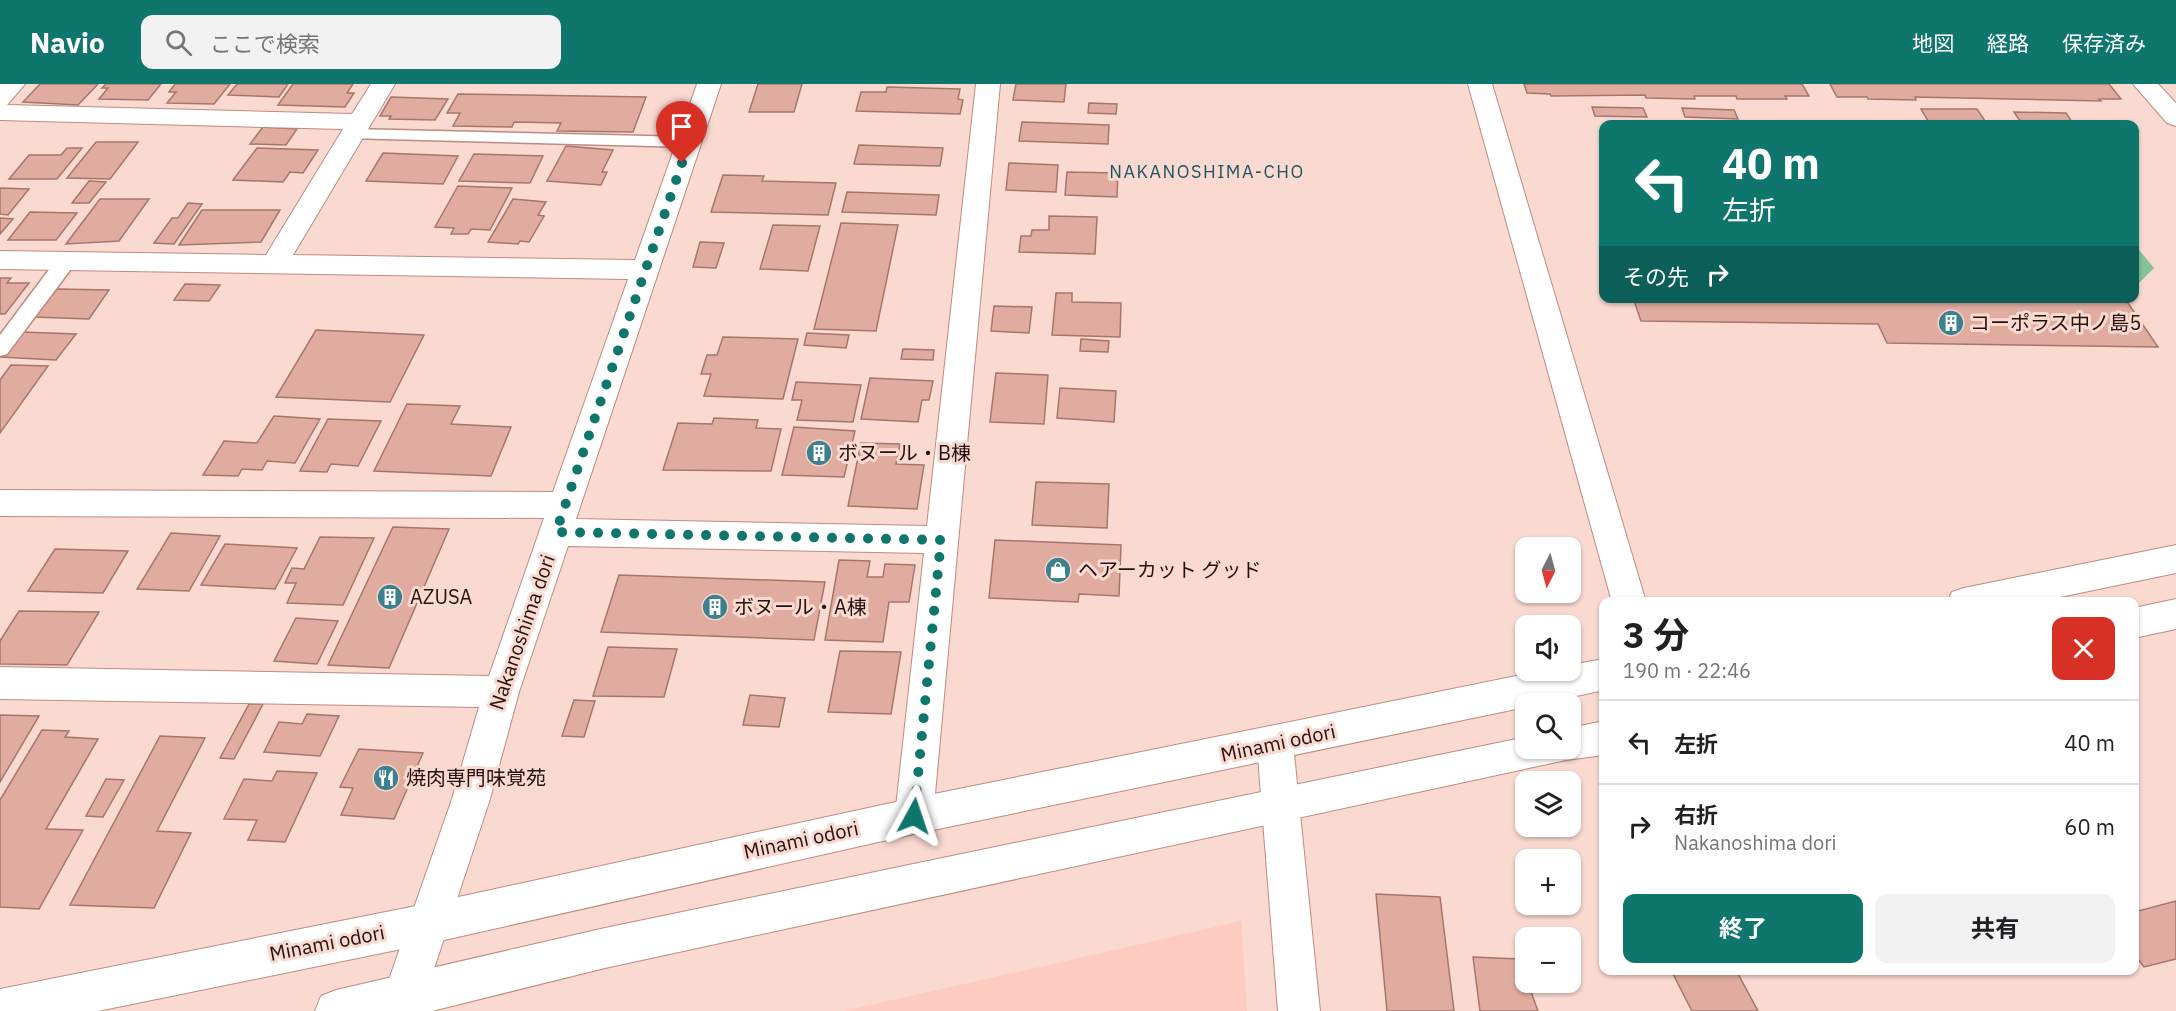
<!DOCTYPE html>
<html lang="ja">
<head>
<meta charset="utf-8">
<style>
  :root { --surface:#fff; --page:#f2f2f2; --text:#202124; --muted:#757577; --line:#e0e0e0; --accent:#0f766e }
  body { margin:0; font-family:"IBM Plex Sans","Noto Sans JP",sans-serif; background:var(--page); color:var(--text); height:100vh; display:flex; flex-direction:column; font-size:22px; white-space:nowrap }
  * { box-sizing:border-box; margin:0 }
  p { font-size:20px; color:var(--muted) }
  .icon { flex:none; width:33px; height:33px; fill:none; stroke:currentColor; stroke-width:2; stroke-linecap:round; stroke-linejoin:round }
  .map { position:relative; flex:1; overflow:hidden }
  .details { position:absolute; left:1599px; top:513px; width:540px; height:378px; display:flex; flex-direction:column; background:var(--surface); border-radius:12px; box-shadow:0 2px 4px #0004 }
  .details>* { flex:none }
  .guide { position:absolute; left:1599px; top:36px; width:540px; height:183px; border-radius:12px; box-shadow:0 2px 4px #0004; background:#0f766e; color:#fff; overflow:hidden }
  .needle { width:39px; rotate:186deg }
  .controls { position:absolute; left:1515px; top:453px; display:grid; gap:12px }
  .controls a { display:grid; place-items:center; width:66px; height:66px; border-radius:12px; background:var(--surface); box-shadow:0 2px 4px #0004; font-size:30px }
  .pin { position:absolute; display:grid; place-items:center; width:51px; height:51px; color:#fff; margin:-62px -26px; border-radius:50% 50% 50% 0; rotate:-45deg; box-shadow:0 0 6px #0007 }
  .pin .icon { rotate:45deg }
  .me { position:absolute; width:66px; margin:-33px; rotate:5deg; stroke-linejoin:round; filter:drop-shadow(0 0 4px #0008) }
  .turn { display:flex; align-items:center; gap:21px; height:126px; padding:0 24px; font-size:27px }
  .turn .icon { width:78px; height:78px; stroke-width:2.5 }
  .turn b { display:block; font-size:42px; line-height:51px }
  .then { display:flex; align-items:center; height:57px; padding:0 24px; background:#0003; gap:12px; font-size:22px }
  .round { display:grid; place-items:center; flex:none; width:63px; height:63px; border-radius:12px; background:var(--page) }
  .head { display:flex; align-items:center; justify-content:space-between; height:102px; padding:0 24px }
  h1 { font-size:36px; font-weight:700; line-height:45px }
  .primary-button { display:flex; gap:12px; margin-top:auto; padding:12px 24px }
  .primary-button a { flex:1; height:69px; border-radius:12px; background:var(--accent); color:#fff; font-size:24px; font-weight:700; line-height:69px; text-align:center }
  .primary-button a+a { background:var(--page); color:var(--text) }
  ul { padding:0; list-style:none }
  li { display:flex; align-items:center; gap:18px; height:84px; padding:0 24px; border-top:2px solid var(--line) }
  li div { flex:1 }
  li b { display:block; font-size:22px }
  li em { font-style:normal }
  header { display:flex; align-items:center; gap:36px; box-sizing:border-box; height:84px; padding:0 30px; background:var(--accent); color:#fff }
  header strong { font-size:28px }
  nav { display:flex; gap:33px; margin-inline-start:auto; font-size:21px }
  .search { width:420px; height:54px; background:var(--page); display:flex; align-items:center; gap:15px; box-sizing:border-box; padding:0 21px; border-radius:12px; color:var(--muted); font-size:22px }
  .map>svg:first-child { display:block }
  .built { fill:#fecbc0 }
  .green { fill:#86c297 }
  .building { fill:#e1aca0; stroke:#a7766b; stroke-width:1.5 }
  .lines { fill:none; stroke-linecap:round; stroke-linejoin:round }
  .lane-casing { stroke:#be8b80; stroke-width:3 }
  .street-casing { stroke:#be8b80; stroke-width:2 }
  .secondary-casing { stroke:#be8b80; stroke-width:2 }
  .lane { fill:#fff; fill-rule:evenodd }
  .street { fill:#fff; fill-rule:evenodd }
  .secondary { fill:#fff; fill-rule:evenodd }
  .route { stroke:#0f766e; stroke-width:10; stroke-dasharray:0 18 }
  .labels { text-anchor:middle; stroke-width:6; stroke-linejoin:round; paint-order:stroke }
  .far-quarter-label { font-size:18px; letter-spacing:1.5px; fill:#1d5560; stroke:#fad9d1 }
  .poi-label { font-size:20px; fill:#24110d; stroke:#fad9d1; text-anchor:start }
  .street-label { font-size:20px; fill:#24110d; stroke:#fad9d1 }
</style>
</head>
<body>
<header>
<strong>Navio</strong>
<div class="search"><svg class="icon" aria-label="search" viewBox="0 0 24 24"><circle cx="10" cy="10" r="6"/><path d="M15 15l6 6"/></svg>ここで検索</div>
<nav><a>地図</a><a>経路</a><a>保存済み</a></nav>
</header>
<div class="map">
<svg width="2176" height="927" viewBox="0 0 2176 927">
  <rect width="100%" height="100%" fill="#fad9d1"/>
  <path class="built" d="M1241,837l6,90h-403l288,-65z"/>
  <path class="green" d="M2135,161l19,23 -19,19z"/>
  <g class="building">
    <path d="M40,0h58l-20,21 -55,-3z"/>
    <path d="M106,0h55l-13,16 -49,-1 9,-11h-6z"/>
    <path d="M175,0h55l-16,20 -47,-1 9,-11h-7z"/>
    <path d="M237,0h51l-9,13 -51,-2z"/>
    <path d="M293,0h60l-6,9h7l-9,14 -67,-2z"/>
    <path d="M758,0h44l-8,28h-45z"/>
    <path d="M1016,0h50l-2,18 -51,-2z"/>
    <path d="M1524,0h278l7,12h-24l2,3h-50l-1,-3h-42l1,3 -49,-1 -1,-3 -94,1 -1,-2 -23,-1z"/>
    <path d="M1830,0h279l12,15h-22l2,2 -186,-4 1,3 -48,-1 -1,-2h-30z"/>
    <path d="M887,3l73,2 -2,10 5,1 -3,14 -104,-3 5,-19h25z"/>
    <path d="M458,10l188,3 -13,35 -76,-1 4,-8 -47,-1 -2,5 -59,-1 7,-13h-13z"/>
    <path d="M391,13l57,2 -13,21 -46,-1 2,-3h-11z"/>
    <path d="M1089,19l28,1 -1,10 -28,-1z"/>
    <path d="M1592,23l51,1 4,9 -52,-1z"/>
    <path d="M1682,24l52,2 4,9 -53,-2z"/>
    <path d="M1921,25h56l8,12h-57z"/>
    <path d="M2014,28l52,1 6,9 -52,-1z"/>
    <path d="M1022,38l87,3 -1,19 -89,-3z"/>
    <path d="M263,43l34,2 -11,16 -36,-1z"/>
    <path d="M96,58h42l-28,37 -43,-1z"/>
    <path d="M859,61l84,3 -3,18 -86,-2z"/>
    <path d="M566,62l47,4 -11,22h5l-6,13 -54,-4z"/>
    <path d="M67,64h15l-25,31h-48l20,-24h32z"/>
    <path d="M257,64l61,2 -15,23 -13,-1 -7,10 -50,-2z"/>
    <path d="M383,69l75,3 -15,28 -77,-3z"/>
    <path d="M474,70l69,2 -13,27 -71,-2z"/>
    <path d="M1009,79l49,2 -2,27 -50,-2z"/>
    <path d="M1067,88l51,1 -1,24 -52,-2z"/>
    <path d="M723,91l41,1 -2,5 74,2 -8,32 -117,-3z"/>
    <path d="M89,97l17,1 -17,21h-17z"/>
    <path d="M458,102l54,2 -22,42 -19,-1 -3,5h-17l3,-6 -19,-1z"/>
    <path d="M0,104l29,1 -21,26 -8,-1z"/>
    <path d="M847,108l92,3 -3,20 -94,-3z"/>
    <path d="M100,115h49l-30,42 -53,3z"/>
    <path d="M513,115l33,3 -8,13 6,1 -15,26 -9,-1 -2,3 -30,-2z"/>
    <path d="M188,119l14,1 -28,40 -20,-1 18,-25h6z"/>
    <path d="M202,126h78l-19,32 -82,3z"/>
    <path d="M30,128l47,1 -21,27h-48z"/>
    <path d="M1049,132l48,1 -2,37 -76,-2 2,-16h10l1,-6h17z"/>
    <path d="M0,134l13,1 -13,15z"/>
    <path d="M841,139l57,2 -22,106 -62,-2z"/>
    <path d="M773,141l47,1 -12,45 -48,-2z"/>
    <path d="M700,158l24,1 -8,25 -23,-1z"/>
    <path d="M0,194h11l-4,5h22l-24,31h-5z"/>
    <path d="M185,200l35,1 -11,16 -35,-1z"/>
    <path d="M57,205l52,1 -20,29 -54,-2z"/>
    <path d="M1056,209h16v9l49,1 -1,34 -68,-2z"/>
    <path d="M1633,214l493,2 32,47 -271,-4 -9,-19 -237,-3z"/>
    <path d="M994,222l38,1 -3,26 -38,-2z"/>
    <path d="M316,246l108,5 -34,67 -114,-5z"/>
    <path d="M21,248l55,2 -20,26 -56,-3z"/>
    <path d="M807,249l42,2 -3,13 -42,-3z"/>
    <path d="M723,253l75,2 -15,60 -79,-3 7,-22h-10l6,-19h10z"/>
    <path d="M1081,255l28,2 -1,11 -28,-1z"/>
    <path d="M903,265l31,1 -1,10 -32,-1z"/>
    <path d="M11,281l37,1 -48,67v-53z"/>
    <path d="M996,289l52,2 -4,49 -54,-2z"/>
    <path d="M870,294l63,3 -4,19h-7l-4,22 -57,-3z"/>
    <path d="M796,298l65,3 -8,37 -56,-2 5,-20h-10z"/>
    <path d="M1060,304l56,3 -2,31 -57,-4z"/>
    <path d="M407,320l53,2 -9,18 60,3 -20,49 -117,-5z"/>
    <path d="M274,332l46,3 -25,44 -28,-2 -5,9 -20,-1 -4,7 -35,-1 21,-34 33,2z"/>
    <path d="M714,334l44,2 -2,8 25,1 -10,42 -108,-1 15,-47 34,1z"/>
    <path d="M328,335l53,2 -23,45 -27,-2 -4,8 -27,-1z"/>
    <path d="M794,343l61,4 -11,46 -62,-2z"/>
    <path d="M861,359l39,1 -4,20 28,1 -7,44 -69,-3z"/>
    <path d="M1036,398l73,2 -2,44 -75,-3z"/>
    <path d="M393,443l56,2 -60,139 -61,-3z"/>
    <path d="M171,449l49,3 -31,55 -52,-2z"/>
    <path d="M320,453l54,1 -31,67 -56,-2 9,-20h-11l7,-15 12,1z"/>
    <path d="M995,456l126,5 -2,51 -40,-2 -1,8 -89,-4z"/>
    <path d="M225,460l72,4 -22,41 -74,-4z"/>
    <path d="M55,465l73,2 -25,42 -75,-2z"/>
    <path d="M839,476l31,1 -3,16h16l2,-13 30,1 -6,37h-20l-6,40 -58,-2z"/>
    <path d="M619,491l206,7 -11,58 -213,-8z"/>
    <path d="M19,527l80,1 -32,53 -67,-1v-23z"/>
    <path d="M296,534l42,3 -21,43 -43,-3z"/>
    <path d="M608,563l69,2 -13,48 -71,-1z"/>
    <path d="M840,567l61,1 -10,62 -63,-2z"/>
    <path d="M750,611l35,3 -6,29 -36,-2z"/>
    <path d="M574,616l21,1 -11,36 -22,-1z"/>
    <path d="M249,620h14l-29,55 -14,-1z"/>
    <path d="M307,630l32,2 -19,40 -56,-4 15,-30 23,2z"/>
    <path d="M0,631l39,1 -39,66z"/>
    <path d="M42,646l27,1 -4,6 33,2 -52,90 37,1 -44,79 -39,-2v-107z"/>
    <path d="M160,652l45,2 -48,93 34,2 -37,75 -84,-3z"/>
    <path d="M359,665l64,4 -29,66 -53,-4 12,-27 -13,-1z"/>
    <path d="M277,687l40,2 -32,69 -37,-2 9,-20 -33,-1 20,-40 28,2z"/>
    <path d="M106,695l18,1 -21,37 -17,-1z"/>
    <path d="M1376,810l64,3 14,114h-67z"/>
    <path d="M2176,817v58l-32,8 -10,-13v-42z"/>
    <path d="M1473,873l46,2 19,52h-58z"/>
    <path d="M1671,886h65l22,41h-66z"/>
  </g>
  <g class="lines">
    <g class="lane-casing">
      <g id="lane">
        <path d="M352,45l337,8 9,5 -9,5 -343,-9 -3,-4z"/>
        <path d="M67,170l7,1 2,5 -2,5 -67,89 -7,2v-21l60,-80z"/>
      </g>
    </g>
    <g class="street-casing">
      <g id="street">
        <path d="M0,0h25l-18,21 345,9 19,-30h24l-102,171 342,5 62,-176h24l-145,435 351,7 49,-442h24l-67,732 -5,13 -14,5 -14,-5 -5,-13 29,-263 -356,-7 -49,146 -29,107 -70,212h-42l74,-212 27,-92 -479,-8v-32l489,9 55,-158 -544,-2v-26l553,2 75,-213 -628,-10v-18l266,4 77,-126 -343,-9z"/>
        <path d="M1468,0h24l154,518h-34z"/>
        <path d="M2133,0h25l18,19v23l-9,-3z"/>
        <path d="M1275,643l13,5 5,12 27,267h-42l-21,-267 5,-12z"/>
      </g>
    </g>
    <g class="secondary-casing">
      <g id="secondary">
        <path d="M2176,461v28l-140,29h-89l5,-10 12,-4z"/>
        <path d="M2176,515v30l-42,9v-30z"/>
        <path d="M1604,575v31l-64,14h-14v3l-612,127 -483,109 -333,68h-98v-22l431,-86 483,-105 632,-128h24v-5z"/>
        <path d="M1604,637v34l-38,5 -961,208 -173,43h-117l6,-15 15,-6 269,-62 921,-191v11h44v-20z"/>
      </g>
    </g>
    <use href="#lane" class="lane"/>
    <use href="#street" class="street"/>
    <use href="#secondary" class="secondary"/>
  </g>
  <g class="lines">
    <path class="route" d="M682,79l-126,369 385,8 -27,276"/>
  </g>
  <defs>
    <g id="building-disc" transform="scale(1.35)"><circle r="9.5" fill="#3d818f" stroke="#fad9d1"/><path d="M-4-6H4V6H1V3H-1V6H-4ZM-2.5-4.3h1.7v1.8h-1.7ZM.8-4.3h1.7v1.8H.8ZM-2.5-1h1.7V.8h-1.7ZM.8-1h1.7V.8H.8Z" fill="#fff"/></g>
    <g id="shop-disc" transform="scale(1.35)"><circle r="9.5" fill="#3d818f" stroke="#fad9d1"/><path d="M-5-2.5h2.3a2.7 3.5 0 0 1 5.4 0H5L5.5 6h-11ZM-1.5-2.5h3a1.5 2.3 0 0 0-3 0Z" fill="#fff"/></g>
    <g id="restaurant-disc" transform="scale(1.35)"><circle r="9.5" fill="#3d818f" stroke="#fad9d1"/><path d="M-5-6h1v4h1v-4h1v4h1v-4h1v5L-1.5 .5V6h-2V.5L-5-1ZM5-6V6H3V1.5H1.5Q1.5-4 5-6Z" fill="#fff"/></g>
  </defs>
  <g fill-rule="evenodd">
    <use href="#building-disc" x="1951" y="239"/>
    <use href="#building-disc" x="819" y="369"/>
    <use href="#shop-disc" x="1058" y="486"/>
    <use href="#building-disc" x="390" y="513"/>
    <use href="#building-disc" x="715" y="523"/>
    <use href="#restaurant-disc" x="386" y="694"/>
  </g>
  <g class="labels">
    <g class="far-quarter-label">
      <text x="1207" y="94">NAKANOSHIMA-CHO</text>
    </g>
    <g class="poi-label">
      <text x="1970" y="246">コーポラス中ノ島5</text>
      <text x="838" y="376">ボヌール・B棟</text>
      <text x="1078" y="493">ヘアーカット グッド</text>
      <text x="410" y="520">AZUSA</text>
      <text x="734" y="530">ボヌール・A棟</text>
      <text x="406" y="701">焼肉専門味覚苑</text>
    </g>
    <g class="street-label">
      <text transform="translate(522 548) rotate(-71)" y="7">Nakanoshima dori</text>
      <text transform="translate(1278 659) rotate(-12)" y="7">Minami odori</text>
      <text transform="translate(801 756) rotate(-12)" y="7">Minami odori</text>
      <text transform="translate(327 859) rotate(-11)" y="7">Minami odori</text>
    </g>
  </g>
</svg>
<div class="controls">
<a><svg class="needle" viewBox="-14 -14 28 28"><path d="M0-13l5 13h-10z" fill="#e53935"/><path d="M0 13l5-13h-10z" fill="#757577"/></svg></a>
<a><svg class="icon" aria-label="sound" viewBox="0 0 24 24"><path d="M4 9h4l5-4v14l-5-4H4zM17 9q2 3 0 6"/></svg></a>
<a><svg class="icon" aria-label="search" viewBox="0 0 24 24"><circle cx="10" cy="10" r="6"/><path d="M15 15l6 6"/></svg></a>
<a><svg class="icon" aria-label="layers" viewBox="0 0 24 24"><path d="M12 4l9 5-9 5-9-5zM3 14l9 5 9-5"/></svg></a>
<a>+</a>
<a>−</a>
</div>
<div class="pin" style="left:682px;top:79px;background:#d93025"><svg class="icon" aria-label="arrive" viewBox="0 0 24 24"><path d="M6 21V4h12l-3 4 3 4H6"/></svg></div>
<svg class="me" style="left:914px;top:732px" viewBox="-20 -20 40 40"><path d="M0-17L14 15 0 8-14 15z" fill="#0f766e" stroke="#fff" stroke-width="4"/></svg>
<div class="guide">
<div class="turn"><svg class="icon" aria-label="left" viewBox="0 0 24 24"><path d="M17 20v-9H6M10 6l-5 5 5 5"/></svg><div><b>40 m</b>左折</div></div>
<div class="then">その先<svg class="icon" aria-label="right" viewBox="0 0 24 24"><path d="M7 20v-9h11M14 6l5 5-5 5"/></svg></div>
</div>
<section class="details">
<div class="head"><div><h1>3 分</h1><p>190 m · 22:46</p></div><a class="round" style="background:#d93025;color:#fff"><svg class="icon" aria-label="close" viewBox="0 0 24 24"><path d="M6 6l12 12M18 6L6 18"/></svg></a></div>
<ul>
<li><svg class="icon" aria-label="left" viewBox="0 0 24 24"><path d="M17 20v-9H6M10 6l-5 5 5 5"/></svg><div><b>左折</b></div><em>40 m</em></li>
<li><svg class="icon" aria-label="right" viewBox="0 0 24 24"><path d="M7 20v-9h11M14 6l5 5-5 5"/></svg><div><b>右折</b><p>Nakanoshima dori</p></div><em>60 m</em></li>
</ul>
<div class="primary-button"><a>終了</a><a>共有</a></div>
</section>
</div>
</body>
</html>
